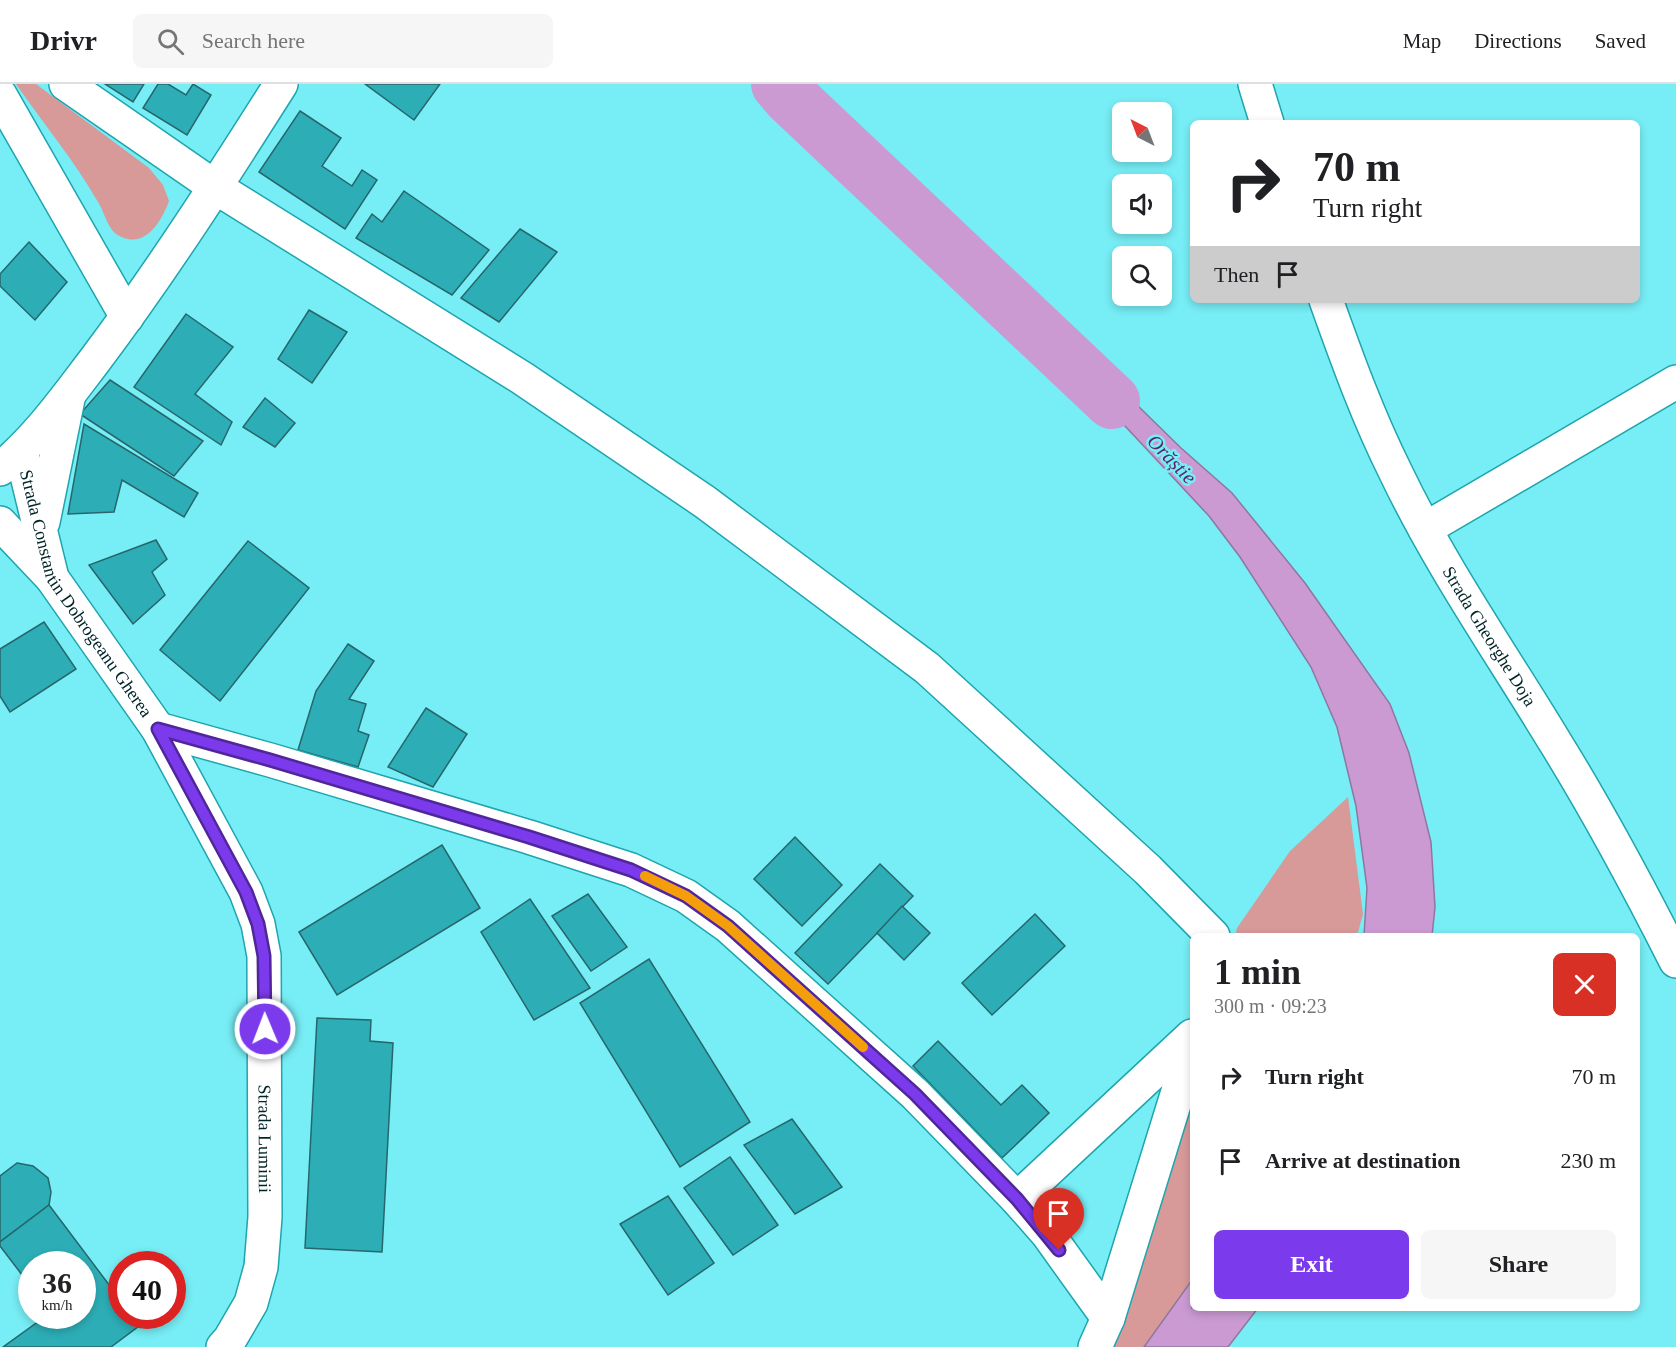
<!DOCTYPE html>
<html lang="en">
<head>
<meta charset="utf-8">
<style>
  :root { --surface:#fff; --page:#f6f6f6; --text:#202124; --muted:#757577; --line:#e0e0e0; --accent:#7c3aed }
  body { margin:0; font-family:Georgia,serif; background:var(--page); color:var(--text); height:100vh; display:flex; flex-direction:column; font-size:22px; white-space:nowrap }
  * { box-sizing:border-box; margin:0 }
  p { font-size:20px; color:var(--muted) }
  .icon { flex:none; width:33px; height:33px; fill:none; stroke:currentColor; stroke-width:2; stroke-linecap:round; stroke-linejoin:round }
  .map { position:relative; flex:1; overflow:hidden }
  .side { position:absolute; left:1190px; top:849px; width:450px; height:378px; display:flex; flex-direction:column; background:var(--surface); border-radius:9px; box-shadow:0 3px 9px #0003 }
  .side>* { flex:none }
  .banner { position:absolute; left:1190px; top:36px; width:450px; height:183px; border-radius:9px; box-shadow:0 3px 9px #0003; background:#fff; color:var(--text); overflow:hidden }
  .needle { width:39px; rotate:318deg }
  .controls { position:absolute; left:1112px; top:18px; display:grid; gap:12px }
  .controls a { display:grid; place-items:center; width:60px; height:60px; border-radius:9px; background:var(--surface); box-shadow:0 3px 9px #0003; font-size:30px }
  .speed { position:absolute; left:18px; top:1167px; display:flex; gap:12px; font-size:30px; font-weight:700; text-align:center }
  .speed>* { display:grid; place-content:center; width:78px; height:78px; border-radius:50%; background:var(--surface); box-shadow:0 3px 9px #0003; line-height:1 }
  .speed small { font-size:15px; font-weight:400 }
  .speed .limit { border:9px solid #d22; background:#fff; color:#111 }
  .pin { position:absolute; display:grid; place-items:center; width:51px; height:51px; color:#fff; margin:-62px -26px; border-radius:50% 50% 50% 0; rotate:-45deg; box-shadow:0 0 6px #0007 }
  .pin .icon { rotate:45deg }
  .me { position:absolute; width:66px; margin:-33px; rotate:359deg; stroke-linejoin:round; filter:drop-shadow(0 0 4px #0008) }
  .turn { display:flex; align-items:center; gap:21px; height:126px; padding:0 24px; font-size:27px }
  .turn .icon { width:78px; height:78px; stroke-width:2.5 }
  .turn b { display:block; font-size:42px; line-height:51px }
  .then { display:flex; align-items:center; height:57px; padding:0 24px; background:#0003; gap:12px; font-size:22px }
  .round { display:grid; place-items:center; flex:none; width:63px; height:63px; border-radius:9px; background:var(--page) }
  .headline { display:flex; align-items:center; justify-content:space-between; height:102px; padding:0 24px }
  h1 { font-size:36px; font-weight:600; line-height:45px }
  .button { display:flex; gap:12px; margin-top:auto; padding:12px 24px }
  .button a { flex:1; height:69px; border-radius:9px; background:var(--accent); color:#fff; font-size:24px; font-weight:600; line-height:69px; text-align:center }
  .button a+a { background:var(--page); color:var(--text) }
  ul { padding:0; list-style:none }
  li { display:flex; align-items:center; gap:18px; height:84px; padding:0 24px }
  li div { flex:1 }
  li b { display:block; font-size:22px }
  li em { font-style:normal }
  header { display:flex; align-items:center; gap:36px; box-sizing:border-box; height:84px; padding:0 30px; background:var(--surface); border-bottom:2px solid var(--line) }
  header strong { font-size:28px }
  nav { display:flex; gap:33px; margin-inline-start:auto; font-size:21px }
  .search { width:420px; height:54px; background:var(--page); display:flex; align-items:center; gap:15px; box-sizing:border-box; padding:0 21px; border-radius:9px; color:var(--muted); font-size:22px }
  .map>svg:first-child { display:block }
  .green { fill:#d79a98 }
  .water { fill:#cb9ad3; stroke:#8e779f; stroke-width:1.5 }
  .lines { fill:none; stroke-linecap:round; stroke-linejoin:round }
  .river { stroke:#cb9ad3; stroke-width:56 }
  .building { fill:#2daeb6; stroke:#27666b; stroke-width:1.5 }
  .minor-casing { stroke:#1ea5ae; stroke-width:36 }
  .minor { stroke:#fff; stroke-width:33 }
  .route-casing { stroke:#51269a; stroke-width:15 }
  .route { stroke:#7c3aed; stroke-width:10 }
  .slow { stroke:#f59e0b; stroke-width:10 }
  .labels { text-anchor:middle; stroke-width:5; stroke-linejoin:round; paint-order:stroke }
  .street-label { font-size:18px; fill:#002427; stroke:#77edf5 }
  .water-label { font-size:20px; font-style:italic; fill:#5e2468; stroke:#77edf5 }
</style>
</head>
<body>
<header>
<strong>Drivr</strong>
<div class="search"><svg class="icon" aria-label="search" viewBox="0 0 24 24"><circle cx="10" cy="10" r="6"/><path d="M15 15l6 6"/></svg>Search here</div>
<nav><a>Map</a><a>Directions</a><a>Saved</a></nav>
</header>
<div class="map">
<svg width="1676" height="1263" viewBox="0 0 1676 1263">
  <rect width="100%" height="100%" fill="#77edf5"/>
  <g class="green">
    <path d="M16,0h20l113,84 14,17 6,16c-8,21 -25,51 -53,33 -9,-7 -12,-23 -18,-32 -24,-42 -55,-79 -82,-118z"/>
    <path d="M1348,713l15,117 -6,22h-122l2,-8 53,-77z"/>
    <path d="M1192,997v202l-37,64h-54z"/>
  </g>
  <g class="water">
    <path d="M1062,258l31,24 41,36 47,46 51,45 73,90 85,121 19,49 22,89 4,65 -3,29h-68l3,-48 -11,-82 -19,-79 -26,-60 -71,-110 -31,-41 -154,-165z"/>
    <path d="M1192,1196v28h66l-30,39h-84z"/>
  </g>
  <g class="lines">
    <path class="river" d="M779,0l11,13 322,304"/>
  </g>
  <g class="building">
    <path d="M105,0h39l-11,18z"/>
    <path d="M158,0h10l18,11 7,-11 18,11 -24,40 -44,-27z"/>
    <path d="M365,0h75l-26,36z"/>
    <path d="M300,27l41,27 -19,28 30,20 10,-16 15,10 -32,49 -86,-57z"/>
    <path d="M404,107l85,59 -37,45 -96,-57 16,-24 10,8z"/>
    <path d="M520,145l37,23 -58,70 -38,-24z"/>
    <path d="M29,158l38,40 -32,38 -35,-34v-12z"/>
    <path d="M309,226l38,22 -35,51 -34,-24z"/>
    <path d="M186,230l47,33 -38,47 37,28 -11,23 -87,-58z"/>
    <path d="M110,296l93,61 -29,35 -94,-62z"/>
    <path d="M265,314l30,25 -20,24 -32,-20z"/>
    <path d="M84,340l114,69 -14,24 -62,-37 -8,32 -46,2z"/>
    <path d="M156,456l11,19 -15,13 13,23 -32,29 -44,-59z"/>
    <path d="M248,457l61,47 -89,113 -60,-51z"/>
    <path d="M44,538l32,47 -66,43 -10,-16v-47z"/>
    <path d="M348,560l26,17 -25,38 17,5 -8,27 11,4 -11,32 -60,-17 18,-59z"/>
    <path d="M426,624l41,26 -34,53 -45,-20z"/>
    <path d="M795,753l47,48 -40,41 -48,-47z"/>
    <path d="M442,761l38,63 -143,87 -38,-63z"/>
    <path d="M880,780l33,32 -85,88 -33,-31z"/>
    <path d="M588,810l39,53 -36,24 -39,-55z"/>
    <path d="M530,815l60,89 -56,32 -53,-88z"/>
    <path d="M902,822l28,27 -26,27 -27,-27z"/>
    <path d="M1035,830l30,32 -73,69 -30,-32z"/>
    <path d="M649,875l101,163 -70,45 -100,-164z"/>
    <path d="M317,934l54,2 -1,21 23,2 -11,209 -77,-4z"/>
    <path d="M938,957l63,64 21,-20 27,28 -47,45 -89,-92z"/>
    <path d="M792,1035l50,68 -47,27 -51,-69z"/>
    <path d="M730,1073l48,68 -45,30 -49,-67z"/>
    <path d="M17,1079l16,3 15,12 3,14 -2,13 -49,37v-66z"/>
    <path d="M668,1112l46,67 -46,32 -48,-71z"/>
    <path d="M49,1121l73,97v14h9l8,10 -28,21h-108l43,-31h36v-52h-50v24l-32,-42v-4z"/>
  </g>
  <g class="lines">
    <g class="minor-casing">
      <g id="minor">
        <path d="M66,0l149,103 307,191 183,124 222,166 221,202 65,66"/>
        <path d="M1255,0l12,39"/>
        <path d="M0,11l127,222"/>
        <path id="s1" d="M1326,216c21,59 42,117 70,173 45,94 105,180 159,269 44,71 83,144 121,219"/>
        <path id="s2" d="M21,367l31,127 106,151 88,163 12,32 6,32 1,261 -4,50 -10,36 -21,36 -7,8"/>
        <path d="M0,385c37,-30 66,-71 95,-109 67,-89 127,-183 186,-276"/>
        <path d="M43,438l25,-123"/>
        <path d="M0,439l52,55"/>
        <path d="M1425,445l251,-147"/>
        <path d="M158,645l112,31 259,77 102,33 55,26 42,30 187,168 102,105 30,34 61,85"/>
        <path d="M1017,1115l175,-163"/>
        <path d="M1095,1263l13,-29 84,-272"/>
      </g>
    </g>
    <use href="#minor" class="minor"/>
  </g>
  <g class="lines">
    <g class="route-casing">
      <path id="route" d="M265,945l-1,-73 -6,-32 -12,-32 -88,-163 112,31 259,77 102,33 55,26 42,30 187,168 102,105 42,51"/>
    </g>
    <use href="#route" class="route"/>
    <path class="slow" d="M645,792l41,20 42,30 135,121"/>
  </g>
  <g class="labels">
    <g class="street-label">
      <text dy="6" stroke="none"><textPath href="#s2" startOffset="159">Strada Constantin Dobrogeanu Gherea</textPath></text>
      <text dy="6" stroke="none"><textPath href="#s1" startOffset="375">Strada Gheorghe Doja</textPath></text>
      <text dy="6" stroke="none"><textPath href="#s2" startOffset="750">Strada Luminii</textPath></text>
    </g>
    <g class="water-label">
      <text transform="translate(1172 375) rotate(46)" y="7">Orăștie</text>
    </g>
  </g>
</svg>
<div class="controls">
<a><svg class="needle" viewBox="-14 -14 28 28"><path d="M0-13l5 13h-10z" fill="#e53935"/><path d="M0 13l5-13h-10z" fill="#757577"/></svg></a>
<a><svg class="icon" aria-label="sound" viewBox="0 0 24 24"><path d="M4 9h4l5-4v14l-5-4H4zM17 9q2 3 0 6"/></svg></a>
<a><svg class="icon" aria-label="search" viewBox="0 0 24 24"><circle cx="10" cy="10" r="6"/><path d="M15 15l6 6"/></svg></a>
</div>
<div class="speed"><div>36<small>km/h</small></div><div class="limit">40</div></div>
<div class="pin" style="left:1059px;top:1166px;background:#d93025"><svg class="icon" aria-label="arrive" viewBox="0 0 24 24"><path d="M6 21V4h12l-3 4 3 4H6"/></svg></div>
<svg class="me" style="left:265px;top:945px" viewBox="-20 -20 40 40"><circle r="17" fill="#7c3aed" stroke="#fff" stroke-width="3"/><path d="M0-11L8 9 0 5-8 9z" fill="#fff"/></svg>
<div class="banner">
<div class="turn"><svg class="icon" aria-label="right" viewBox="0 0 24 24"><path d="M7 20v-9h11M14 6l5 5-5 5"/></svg><div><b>70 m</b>Turn right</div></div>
<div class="then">Then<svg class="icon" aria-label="arrive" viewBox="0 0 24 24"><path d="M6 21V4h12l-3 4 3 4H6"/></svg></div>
</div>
<section class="side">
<div class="headline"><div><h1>1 min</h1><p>300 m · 09:23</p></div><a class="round" style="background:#d93025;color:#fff"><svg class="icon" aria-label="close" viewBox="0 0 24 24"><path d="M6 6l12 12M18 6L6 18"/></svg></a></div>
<ul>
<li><svg class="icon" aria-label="right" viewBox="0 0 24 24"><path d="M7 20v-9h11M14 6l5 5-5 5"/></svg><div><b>Turn right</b></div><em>70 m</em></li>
<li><svg class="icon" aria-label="arrive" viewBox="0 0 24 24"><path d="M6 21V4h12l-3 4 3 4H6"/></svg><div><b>Arrive at destination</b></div><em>230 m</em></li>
</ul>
<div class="button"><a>Exit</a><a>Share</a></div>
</section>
</div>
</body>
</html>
